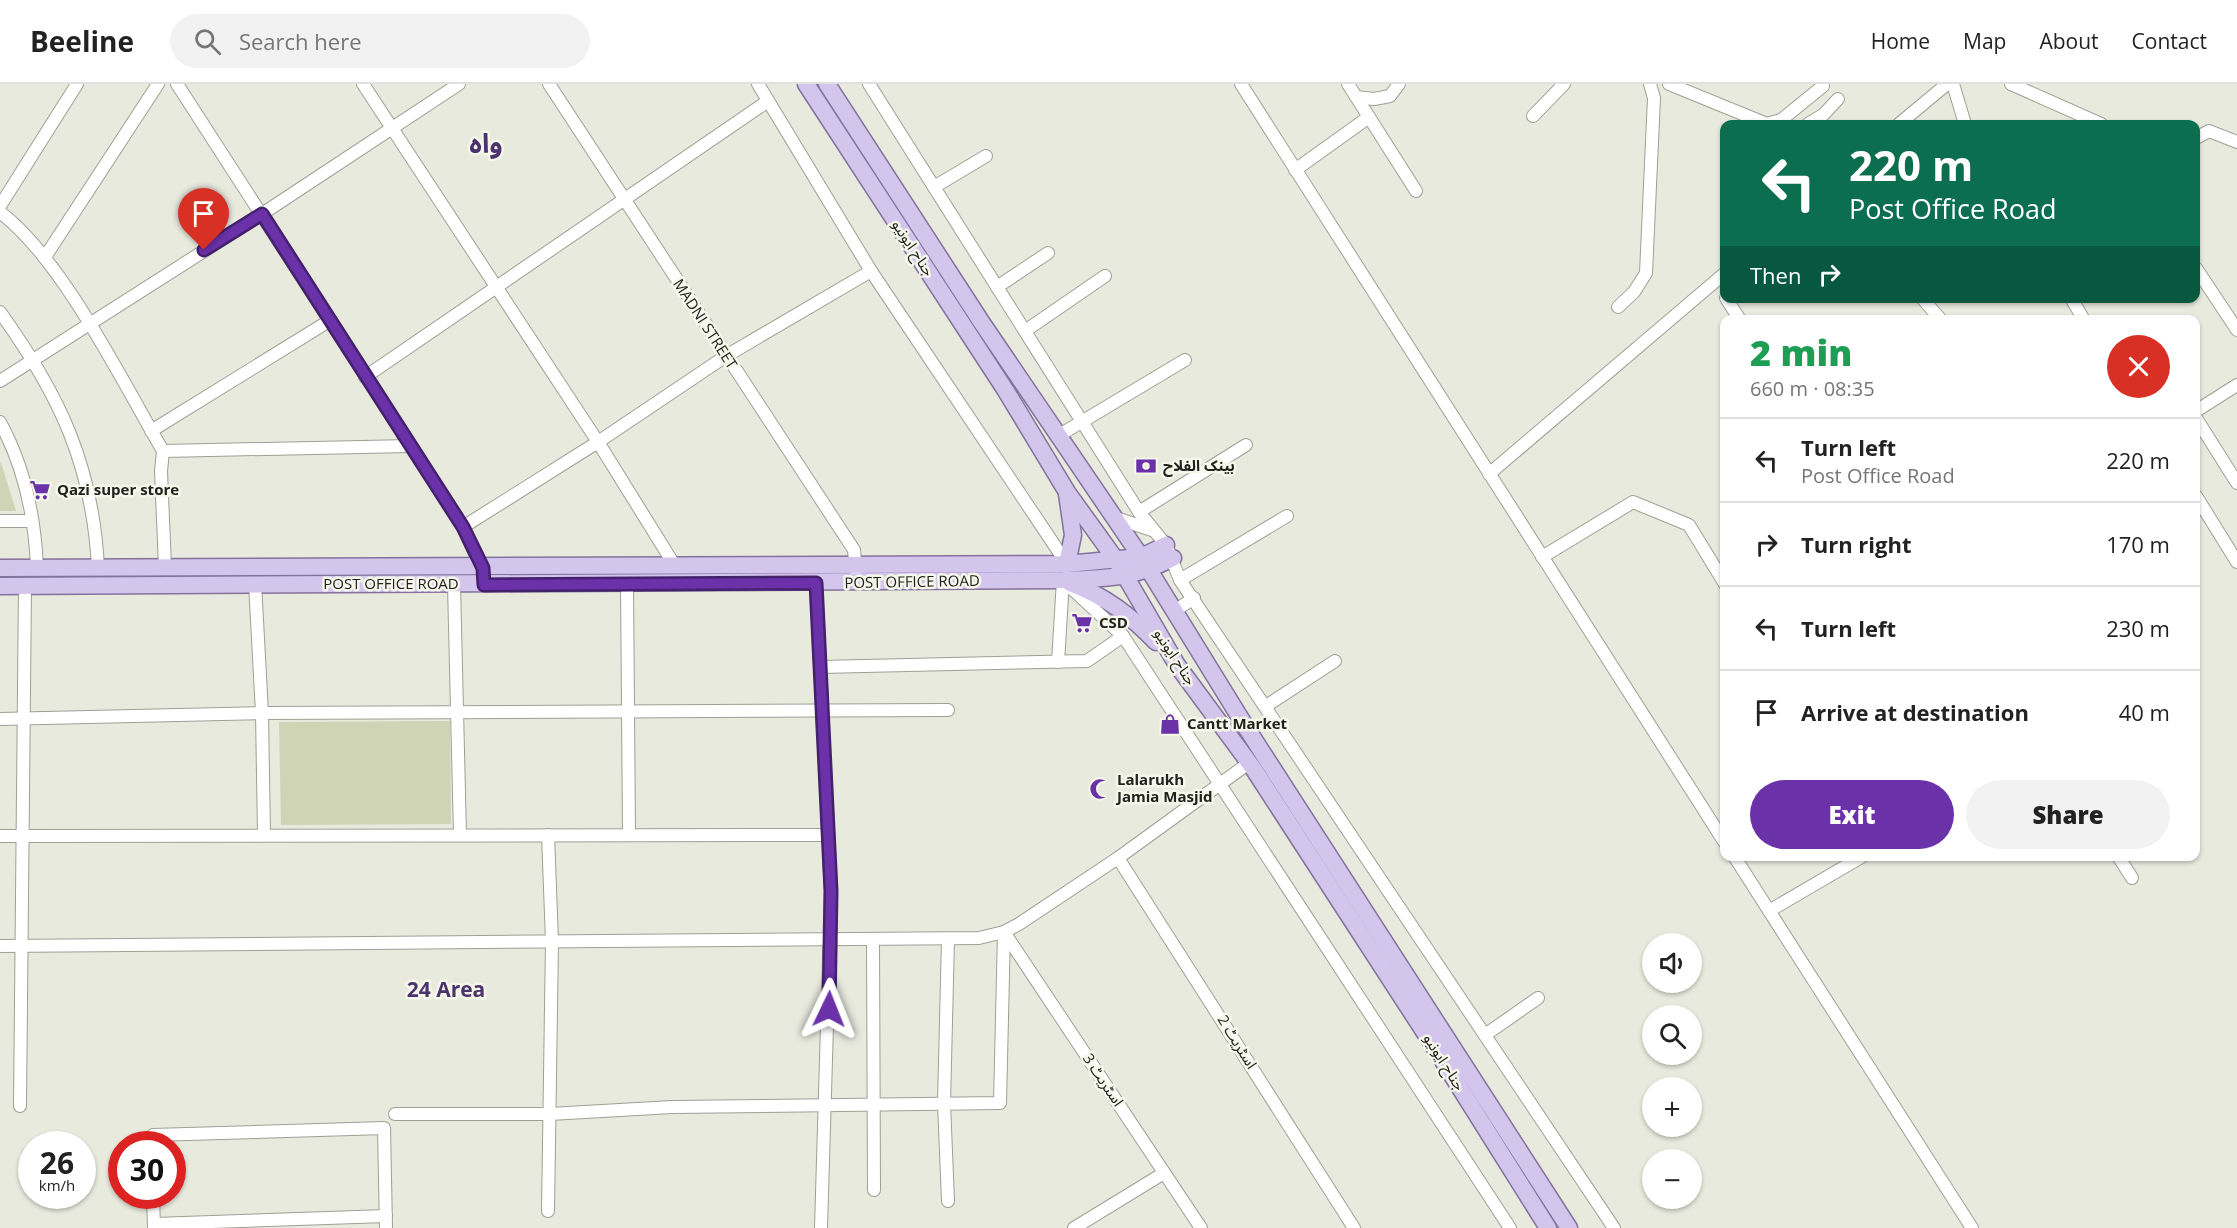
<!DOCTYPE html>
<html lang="en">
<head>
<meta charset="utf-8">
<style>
  :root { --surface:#fff; --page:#f2f2f2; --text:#222; --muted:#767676; --line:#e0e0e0; --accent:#6a31a8 }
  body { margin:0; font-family:"Open Sans","Noto Sans Arabic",sans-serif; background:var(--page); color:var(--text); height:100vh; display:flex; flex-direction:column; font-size:22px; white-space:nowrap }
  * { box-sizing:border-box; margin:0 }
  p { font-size:20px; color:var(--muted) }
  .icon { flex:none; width:33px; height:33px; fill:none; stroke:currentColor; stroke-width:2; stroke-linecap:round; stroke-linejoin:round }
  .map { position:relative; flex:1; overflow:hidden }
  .side { position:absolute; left:1720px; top:231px; width:480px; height:546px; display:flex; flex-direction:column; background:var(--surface); border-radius:12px; box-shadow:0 2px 4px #0004 }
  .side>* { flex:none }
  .hud { position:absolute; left:1720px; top:36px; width:480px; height:183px; border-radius:12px; box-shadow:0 2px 4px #0004; background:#0b6e4f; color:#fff; overflow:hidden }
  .tools { position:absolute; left:1642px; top:849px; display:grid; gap:12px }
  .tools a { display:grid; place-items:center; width:60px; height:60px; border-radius:50%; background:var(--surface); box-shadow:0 2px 4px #0004; font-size:30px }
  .speed { position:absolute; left:18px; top:1047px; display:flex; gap:12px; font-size:30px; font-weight:700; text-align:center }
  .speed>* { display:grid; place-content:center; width:78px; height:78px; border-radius:50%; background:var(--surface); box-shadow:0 2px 4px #0004; line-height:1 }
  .speed small { font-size:15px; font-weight:400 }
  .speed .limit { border:9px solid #d22; background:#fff; color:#111 }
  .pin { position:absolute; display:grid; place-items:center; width:51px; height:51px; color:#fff; margin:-62px -26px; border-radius:50% 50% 50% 0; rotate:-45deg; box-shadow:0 0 6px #0007 }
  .pin .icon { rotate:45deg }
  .me { position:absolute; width:66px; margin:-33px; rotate:2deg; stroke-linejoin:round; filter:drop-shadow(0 0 4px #0008) }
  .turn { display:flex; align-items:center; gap:21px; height:126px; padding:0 30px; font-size:27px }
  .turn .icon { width:78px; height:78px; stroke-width:2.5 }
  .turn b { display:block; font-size:42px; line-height:51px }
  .then { display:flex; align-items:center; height:57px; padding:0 30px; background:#0003; gap:12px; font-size:22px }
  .round { display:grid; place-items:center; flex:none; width:63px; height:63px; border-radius:32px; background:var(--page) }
  .headline { display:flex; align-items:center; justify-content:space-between; height:102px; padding:0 30px }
  h1 { font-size:36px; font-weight:800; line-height:45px; color:#1e9e55 }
  .action { display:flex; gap:12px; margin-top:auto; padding:12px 30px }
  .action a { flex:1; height:69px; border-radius:36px; background:var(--accent); color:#fff; font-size:24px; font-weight:800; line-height:69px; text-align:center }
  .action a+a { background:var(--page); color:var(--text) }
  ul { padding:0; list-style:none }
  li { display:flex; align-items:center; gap:18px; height:84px; padding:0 30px; border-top:2px solid var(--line) }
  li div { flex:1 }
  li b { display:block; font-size:22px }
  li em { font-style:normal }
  header { display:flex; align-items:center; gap:36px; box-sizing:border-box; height:84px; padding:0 30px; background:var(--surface); border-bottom:2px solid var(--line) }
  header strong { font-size:28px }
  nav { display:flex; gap:33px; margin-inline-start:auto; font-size:21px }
  .search { width:420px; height:54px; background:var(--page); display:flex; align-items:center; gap:15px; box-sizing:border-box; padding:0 21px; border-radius:33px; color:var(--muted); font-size:22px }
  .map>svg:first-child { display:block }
  .green { fill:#ced4b5 }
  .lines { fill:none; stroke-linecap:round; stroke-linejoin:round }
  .minor-casing { stroke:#9ea095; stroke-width:14 }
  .major-casing { stroke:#83739c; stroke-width:19 }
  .minor { stroke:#fff; stroke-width:12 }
  .major { stroke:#d4c5ed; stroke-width:16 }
  .route-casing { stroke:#45206d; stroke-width:15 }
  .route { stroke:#6a31a8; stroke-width:10 }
  .labels { text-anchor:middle; stroke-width:5; stroke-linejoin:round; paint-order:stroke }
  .street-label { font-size:15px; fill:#21211d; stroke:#f5f7eb }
  .poi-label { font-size:15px; font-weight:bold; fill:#21211d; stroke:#f5f7eb; text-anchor:start }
  .district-label { font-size:21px; font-weight:bold; fill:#4c336e; stroke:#f5f7eb }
  .town-label { font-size:27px; font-weight:bold; fill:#4c336e; stroke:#f5f7eb }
</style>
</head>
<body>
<header>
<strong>Beeline</strong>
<div class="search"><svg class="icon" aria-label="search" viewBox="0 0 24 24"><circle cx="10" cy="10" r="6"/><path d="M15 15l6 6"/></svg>Search here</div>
<nav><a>Home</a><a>Map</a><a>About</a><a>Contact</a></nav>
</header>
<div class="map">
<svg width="2237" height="1144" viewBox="0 0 2237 1144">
  <rect width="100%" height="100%" fill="#e8eade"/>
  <g class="green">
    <path d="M0,378l2,4 14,45h-16z"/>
    <path d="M450,637l1,103 -170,1 -2,-103z"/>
  </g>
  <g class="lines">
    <g class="minor-casing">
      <g id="minor">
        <path d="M177,0l286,443 20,45"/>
        <path d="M363,0l235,358 77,124"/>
        <path d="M549,0l305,466 2,21"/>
        <path d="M758,0l113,187 196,293"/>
        <path d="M869,0l270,428 27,33 14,35 434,648"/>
        <path d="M1241,0l484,759"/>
        <path d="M1348,0l68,107"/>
        <path d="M1669,0l98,40"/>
        <path d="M1953,0l12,40"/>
        <path d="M2011,0l90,40"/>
        <path d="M1356,13l18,2 16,-3 9,-12"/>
        <path d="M1533,32l31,-32"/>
        <path d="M1766,40l15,-4 42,-34"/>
        <path d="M1808,40l15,-9 15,-16"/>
        <path d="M1899,40l48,-40"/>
        <path d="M2196,54l13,-7 28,11"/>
        <path d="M1295,86l74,-53"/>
        <path d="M934,103l52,-31"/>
        <path d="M0,122l77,-122"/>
        <path d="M0,128c63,48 122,169 163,239l-2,20 4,96"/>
        <path d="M45,173l113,-173"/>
        <path d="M2196,184l41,62"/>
        <path d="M997,203l51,-34"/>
        <path d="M1726,214l14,22"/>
        <path d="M1922,214l19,22"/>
        <path d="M2071,214l13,22"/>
        <path d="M1618,223l16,-15 12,-19 8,-175 -4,-14"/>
        <path d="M0,228c59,82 93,153 98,256"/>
        <path d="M1025,247l80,-55"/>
        <path d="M365,293l403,-276"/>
        <path d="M0,297l262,-167 197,-130"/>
        <path d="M2196,327l41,-26"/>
        <path d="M2196,334l41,65"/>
        <path d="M0,338c25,46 35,95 37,146"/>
        <path d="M151,347l178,-110"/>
        <path d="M1058,352l127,-76"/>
        <path d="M163,367l247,-5"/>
        <path d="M1489,390l236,-201"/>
        <path d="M2196,412l41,66"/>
        <path d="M1139,428l107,-67"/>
        <path d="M1113,433l39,13"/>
        <path d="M0,437h32"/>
        <path d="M463,443l135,-85 128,-86 145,-85"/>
        <path d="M1542,473l91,-55 56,23 36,59"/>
        <path d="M1180,496l107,-64"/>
        <path d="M627,498l2,253"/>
        <path d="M255,499l7,130 2,122"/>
        <path d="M816,499l15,308 -10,337"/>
        <path d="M454,500l6,251"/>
        <path d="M1068,501l55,51 387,592"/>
        <path d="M1173,528l21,-14"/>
        <path d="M1058,578l5,-82"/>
        <path d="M820,583l267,-6 36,-25"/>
        <path d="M1266,622l69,-45"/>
        <path d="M0,635l262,-6 686,-3"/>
        <path d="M548,751l4,106 -4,270"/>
        <path d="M0,752l828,-1"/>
        <path d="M1734,772l238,372"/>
        <path d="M2118,772l14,22"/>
        <path d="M1118,774l236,370"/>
        <path d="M1769,827l94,-55"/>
        <path d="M1004,848l197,296"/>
        <path d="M873,855l1,251"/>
        <path d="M0,862l979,-8 25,-6 15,-8 99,-66 131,-95"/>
        <path d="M1485,951l53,-37"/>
        <path d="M20,1022l5,-521"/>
        <path d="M395,1030h155l122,-7 328,-4 4,-171"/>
        <path d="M153,1060v-9l231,-7 2,100"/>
        <path d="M153,1112l1,32"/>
        <path d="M948,1117l-4,-98 4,-164"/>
        <path d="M154,1140l232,-8"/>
        <path d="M1074,1144l90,-55"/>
      </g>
    </g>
    <g class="major-casing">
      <g id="major">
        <path d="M806,0l200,307 61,101 49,68 61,105 76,103 187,288 108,172"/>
        <path d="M827,0l155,239 159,234 103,167 325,504"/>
        <path d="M1067,480l6,-29 -6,-41"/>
        <path d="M0,484l1067,-4 74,-7 25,-12"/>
        <path d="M1070,499c35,13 60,32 86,59"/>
        <path d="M0,502l1063,-6c45,-2 69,-1 110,-22"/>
      </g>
    </g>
    <use href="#minor" class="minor"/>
    <use href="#major" class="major"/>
  </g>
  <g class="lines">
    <g class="route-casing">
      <path id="route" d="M204,166l58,-36 201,313 20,41 1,17 332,-2 15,308 -2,118"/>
    </g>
    <use href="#route" class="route"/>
  </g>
  <defs>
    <g id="bank-bare" transform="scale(1.62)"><path d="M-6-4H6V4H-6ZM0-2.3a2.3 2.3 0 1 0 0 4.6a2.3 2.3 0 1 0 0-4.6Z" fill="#6a31a8" stroke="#f5f7eb" stroke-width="2.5" paint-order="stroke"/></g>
    <g id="supermarket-bare" transform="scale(1.62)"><path d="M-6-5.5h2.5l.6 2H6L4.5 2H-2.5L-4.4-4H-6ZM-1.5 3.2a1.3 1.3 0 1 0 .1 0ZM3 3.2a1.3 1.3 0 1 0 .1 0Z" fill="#6a31a8" stroke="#f5f7eb" stroke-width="2.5" paint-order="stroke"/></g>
    <g id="shop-bare" transform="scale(1.62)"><path d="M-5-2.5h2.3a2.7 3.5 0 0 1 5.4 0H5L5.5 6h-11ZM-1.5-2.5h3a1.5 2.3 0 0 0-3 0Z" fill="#6a31a8" stroke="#f5f7eb" stroke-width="2.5" paint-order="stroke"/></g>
    <g id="mosque-bare" transform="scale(1.62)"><path d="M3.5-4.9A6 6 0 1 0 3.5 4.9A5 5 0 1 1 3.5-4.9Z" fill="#6a31a8" stroke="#f5f7eb" stroke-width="2.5" paint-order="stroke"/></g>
  </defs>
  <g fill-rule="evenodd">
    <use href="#bank-bare" x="1146" y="382"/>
    <use href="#supermarket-bare" x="40" y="406"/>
    <use href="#supermarket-bare" x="1082" y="539"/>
    <use href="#shop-bare" x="1170" y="640"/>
    <use href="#mosque-bare" x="1100" y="705"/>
  </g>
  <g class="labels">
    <g class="street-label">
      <text transform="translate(913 164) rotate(57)" y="5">جناح ایونیو</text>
      <text transform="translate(705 240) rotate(57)" y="5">MADNI STREET</text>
      <text transform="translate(912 498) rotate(-1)" y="5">POST OFFICE ROAD</text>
      <text x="391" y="505">POST OFFICE ROAD</text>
      <text transform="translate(1175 573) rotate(57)" y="5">جناح ایونیو</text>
      <text transform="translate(1237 958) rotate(58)" y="5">اسٹریٹ 2</text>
      <text transform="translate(1444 978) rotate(58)" y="5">جناح ایونیو</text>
      <text transform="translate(1103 996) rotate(56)" y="5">اسٹریٹ 3</text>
    </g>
    <g class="poi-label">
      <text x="1163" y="387">بینک الفلاح</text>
      <text x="57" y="411">Qazi super store</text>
      <text x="1099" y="544">CSD</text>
      <text x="1187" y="645">Cantt Market</text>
      <text x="1117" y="701">Lalarukh<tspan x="1117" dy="17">Jamia Masjid</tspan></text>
    </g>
    <g class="district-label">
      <text x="446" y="913">24 Area</text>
    </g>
    <g class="town-label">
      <text x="486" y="69">واہ</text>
    </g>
  </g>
</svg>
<div class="tools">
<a><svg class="icon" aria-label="sound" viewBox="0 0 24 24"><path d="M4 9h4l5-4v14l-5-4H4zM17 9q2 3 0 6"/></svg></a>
<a><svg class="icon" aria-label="search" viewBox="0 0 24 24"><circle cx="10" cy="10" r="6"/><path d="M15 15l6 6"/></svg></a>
<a>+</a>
<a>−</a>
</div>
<div class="speed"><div>26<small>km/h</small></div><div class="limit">30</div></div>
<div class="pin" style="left:204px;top:166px;background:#d93025"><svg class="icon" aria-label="arrive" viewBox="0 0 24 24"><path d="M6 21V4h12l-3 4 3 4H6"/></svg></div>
<svg class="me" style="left:829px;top:925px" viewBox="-20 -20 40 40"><path d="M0-17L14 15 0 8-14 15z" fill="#6a31a8" stroke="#fff" stroke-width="4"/></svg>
<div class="hud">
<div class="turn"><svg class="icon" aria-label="left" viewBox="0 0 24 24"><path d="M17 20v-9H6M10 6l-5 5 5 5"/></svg><div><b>220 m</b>Post Office Road</div></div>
<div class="then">Then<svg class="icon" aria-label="right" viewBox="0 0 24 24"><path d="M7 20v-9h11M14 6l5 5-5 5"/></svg></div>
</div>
<section class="side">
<div class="headline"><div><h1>2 min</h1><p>660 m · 08:35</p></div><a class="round" style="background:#d93025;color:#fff"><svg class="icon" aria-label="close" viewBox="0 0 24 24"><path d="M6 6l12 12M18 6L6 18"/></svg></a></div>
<ul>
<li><svg class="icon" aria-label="left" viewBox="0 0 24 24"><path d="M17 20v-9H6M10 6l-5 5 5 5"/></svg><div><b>Turn left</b><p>Post Office Road</p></div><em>220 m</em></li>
<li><svg class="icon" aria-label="right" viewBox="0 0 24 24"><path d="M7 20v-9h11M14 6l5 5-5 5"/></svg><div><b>Turn right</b></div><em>170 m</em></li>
<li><svg class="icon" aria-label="left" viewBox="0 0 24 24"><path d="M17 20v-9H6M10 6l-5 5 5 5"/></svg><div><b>Turn left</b></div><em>230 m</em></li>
<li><svg class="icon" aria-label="arrive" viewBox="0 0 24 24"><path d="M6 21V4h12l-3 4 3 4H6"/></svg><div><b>Arrive at destination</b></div><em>40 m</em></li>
</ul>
<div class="action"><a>Exit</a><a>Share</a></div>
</section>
</div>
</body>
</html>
